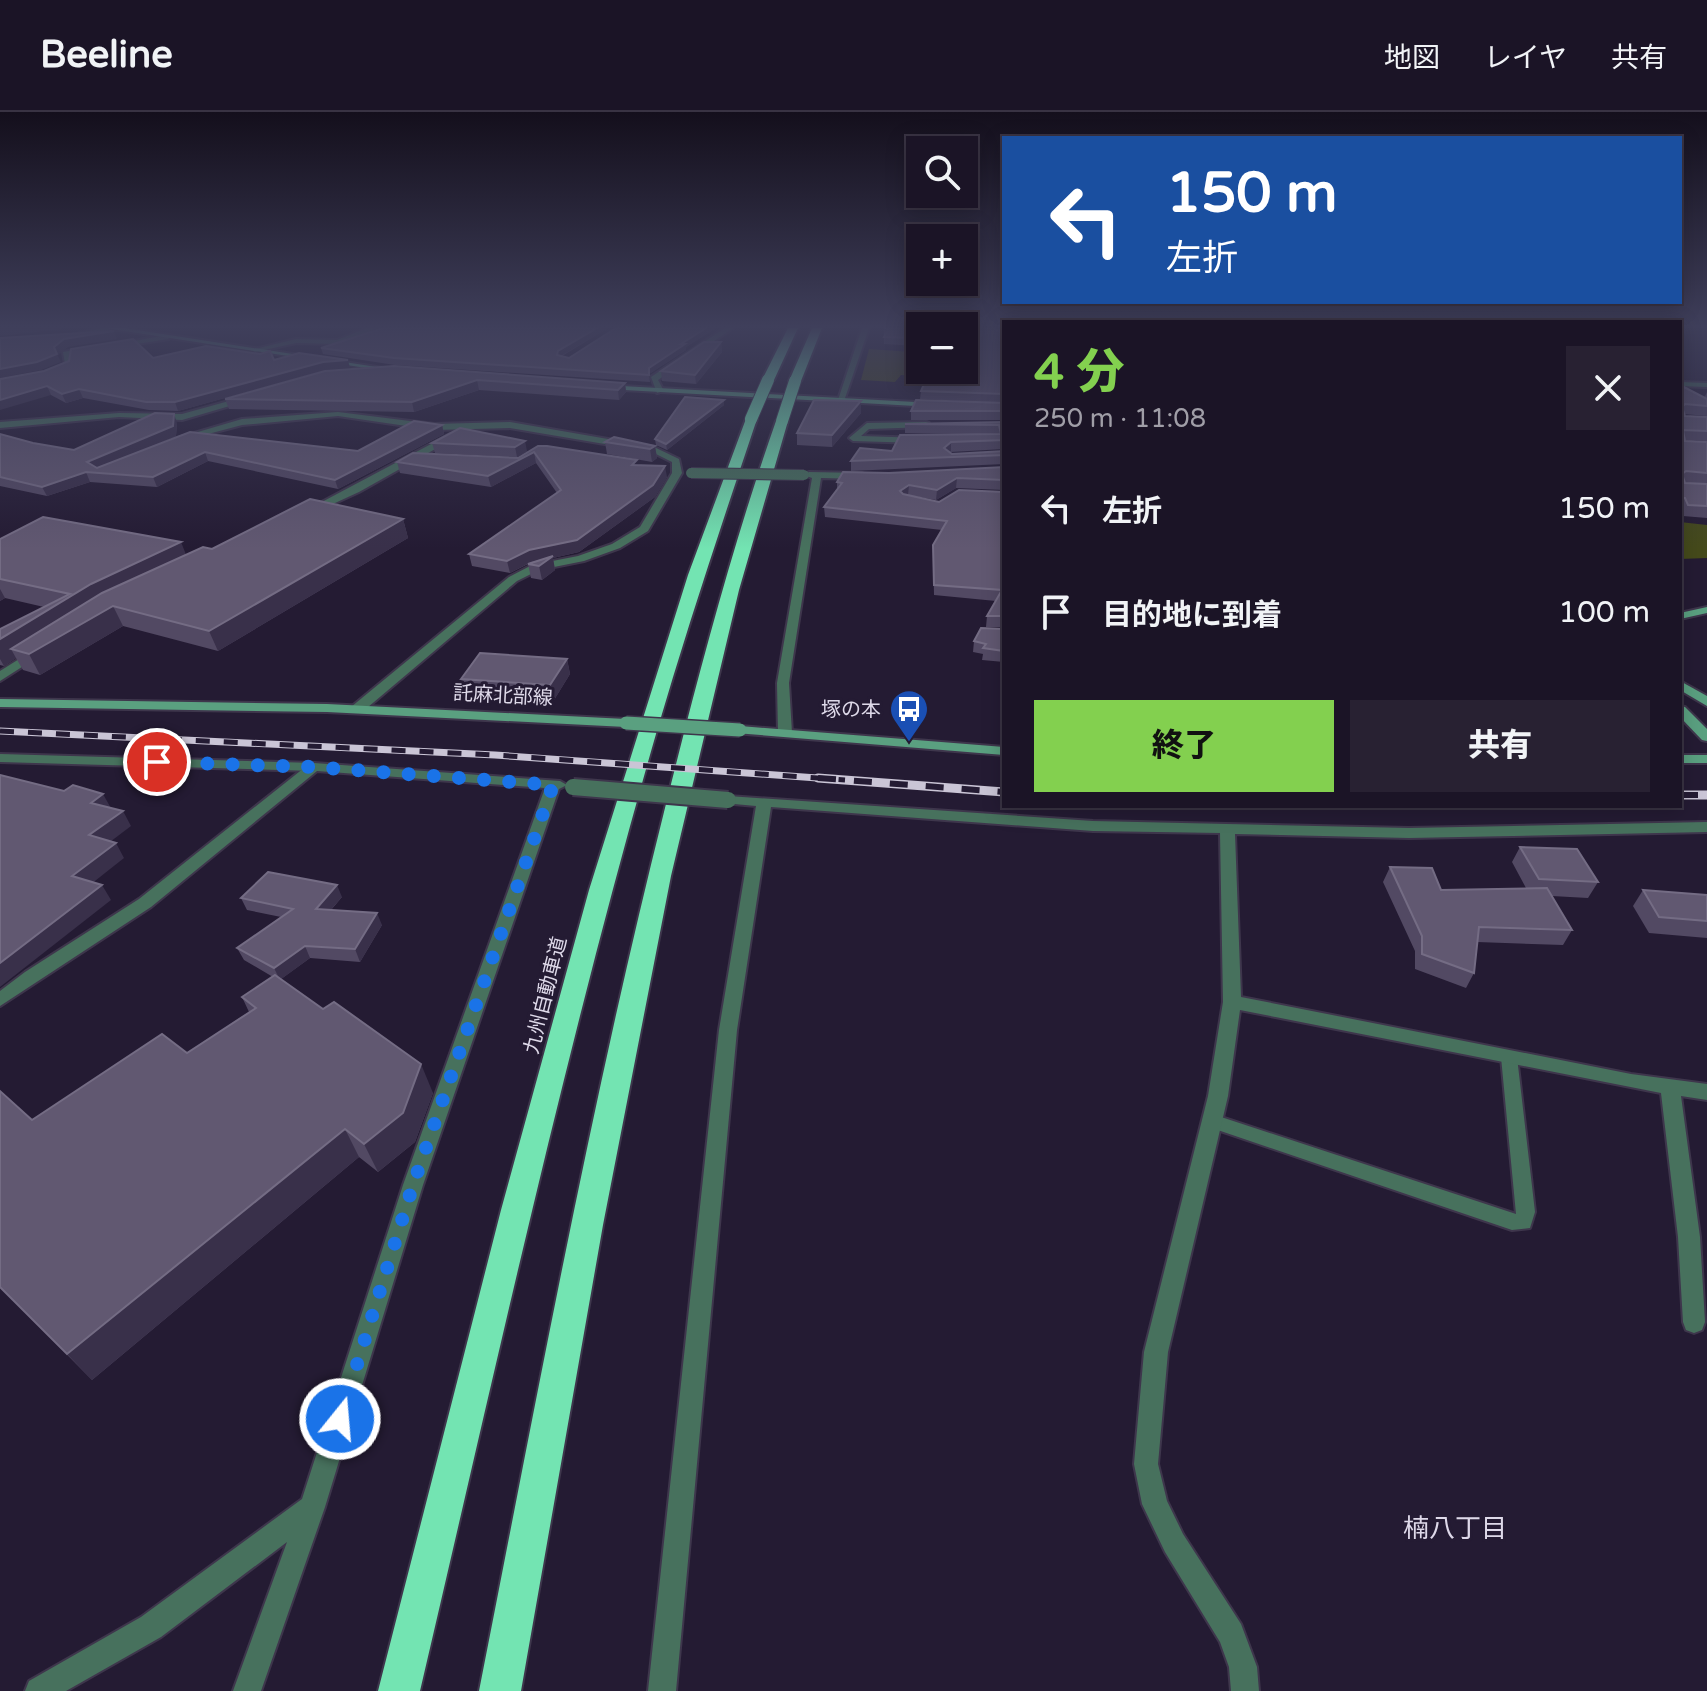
<!DOCTYPE html>
<html lang="ja">
<head>
<meta charset="utf-8">
<style>
  :root { --surface:#1b1426; --page:#282132; --text:#f1f3f6; --muted:#a09ea7; --line:#393343; --accent:#83d04f }
  body { margin:0; font-family:"Varela Round","Noto Sans JP",sans-serif; background:var(--page); color:var(--text); height:100vh; display:flex; flex-direction:column; font-size:30px; white-space:nowrap }
  * { box-sizing:border-box; margin:0 }
  p { font-size:26px; color:var(--muted) }
  .icon { flex:none; width:44px; height:44px; fill:none; stroke:currentColor; stroke-width:2; stroke-linecap:round; stroke-linejoin:round }
  .map { position:relative; flex:1; overflow:hidden }
  .details { position:absolute; left:1002px; top:208px; width:680px; height:488px; display:flex; flex-direction:column; background:var(--surface); border-radius:0px; box-shadow:0 4px 20px #0003,0 0 0 2px var(--line) }
  .details>* { flex:none }
  .top-card { position:absolute; left:1002px; top:24px; width:680px; height:168px; border-radius:0px; box-shadow:0 4px 20px #0003,0 0 0 2px var(--line); background:#1a4fa0; color:#fff; overflow:hidden }
  .buttons { position:absolute; left:906px; top:24px; display:grid; gap:16px }
  .buttons a { display:grid; place-items:center; width:72px; height:72px; border-radius:0px; background:var(--surface); box-shadow:0 4px 20px #0003,0 0 0 2px var(--line); font-size:40px }
  .pin { position:absolute; display:grid; place-items:center; width:68px; height:68px; color:#fff; margin:-34px; border:4px solid #fff; border-radius:50%; box-shadow:0 2px 8px #0007 }
  .me { position:absolute; width:88px; margin:-44px; rotate:17deg; stroke-linejoin:round; filter:drop-shadow(0 0 6px #0008) }
  .turn { display:flex; align-items:center; gap:28px; height:168px; padding:0 32px; font-size:36px }
  .turn .icon { width:104px; height:104px; stroke-width:2.5 }
  .turn b { display:block; font-size:56px; line-height:68px }
  .round { display:grid; place-items:center; flex:none; width:84px; height:84px; border-radius:0px; background:var(--page) }
  .overview { display:flex; align-items:center; justify-content:space-between; height:136px; padding:0 32px }
  h1 { font-size:48px; font-weight:800; line-height:60px; color:var(--accent) }
  .primary-button { display:flex; gap:16px; margin-top:auto; padding:16px 32px }
  .primary-button a { flex:1; height:92px; border-radius:0px; background:var(--accent); color:#111; font-size:32px; font-weight:800; line-height:92px; text-align:center }
  .primary-button a+a { background:var(--page); color:var(--text) }
  ul { padding:0; list-style:none }
  li { display:flex; align-items:center; gap:24px; height:104px; padding:0 32px }
  li div { flex:1 }
  li b { display:block; font-size:30px }
  li em { font-style:normal }
  header { display:flex; align-items:center; gap:48px; box-sizing:border-box; height:112px; padding:0 40px; background:var(--surface); border-bottom:2px solid var(--line) }
  header strong { font-size:38px }
  nav { display:flex; gap:44px; margin-inline-start:auto; font-size:28px }
  .map>svg:first-child { display:block }
  .green { fill:#454a1b }
  .lines { fill:none; stroke-linecap:round; stroke-linejoin:round }
  .service-casing { stroke:#3e364c; stroke-width:4 }
  .minor-casing { stroke:#3e364c; stroke-width:4 }
  .tertiary-casing { stroke:#3e364c; stroke-width:4 }
  .secondary-casing { stroke:#3e364c; stroke-width:4 }
  .motorway-casing { stroke:#3e364c; stroke-width:4 }
  .service { fill:#47715d; fill-rule:evenodd }
  .minor { fill:#47715d; fill-rule:evenodd }
  .tertiary { fill:#47715d; fill-rule:evenodd }
  .secondary { fill:#5aa080; fill-rule:evenodd }
  .motorway { fill:#73e4b2; fill-rule:evenodd }
  .rail-far1-casing { stroke:#cac5d6; stroke-width:7 }
  .rail-casing { stroke:#cac5d6; stroke-width:9 }
  .rail-far1 { stroke:#241b33; stroke-width:5; stroke-dasharray:14; stroke-linecap:butt }
  .rail { stroke:#241b33; stroke-width:6; stroke-dasharray:18; stroke-linecap:butt }
  .minor-bridge-far1-casing { stroke:#3e364c; stroke-width:12; stroke-linecap:butt }
  .minor-bridge-casing { stroke:#3e364c; stroke-width:20; stroke-linecap:butt }
  .secondary-bridge-casing { stroke:#3e364c; stroke-width:16; stroke-linecap:butt }
  .motorway-bridge-casing { stroke:#3e364c; stroke-width:14; stroke-linecap:butt }
  .minor-bridge-far1 { stroke:#47715d; stroke-width:10 }
  .minor-bridge { stroke:#47715d; stroke-width:16 }
  .secondary-bridge { stroke:#5aa080; stroke-width:13 }
  .motorway-bridge { stroke:#73e4b2; stroke-width:12 }
  .wall { fill:#524963 }
  .shaded-wall { fill:#39304a }
  .building { fill:#615871; stroke:#746c84; stroke-width:2 }
  .route { stroke:#1a73e8; stroke-width:14; stroke-dasharray:0 25.2 }
  .labels { text-anchor:middle; stroke-width:6; stroke-linejoin:round; paint-order:stroke }
  .street-label { font-size:20px; fill:#ded9e9; stroke:#241b33 }
  .poi-label { font-size:20px; fill:#ded9e9; stroke:#241b33; text-anchor:end }
  .near-neighbourhood-label { font-size:26px; fill:#ded9e9; stroke:#241b33 }
</style>
</head>
<body>
<header>
<strong>Beeline</strong>
<nav><a>地図</a><a>レイヤ</a><a>共有</a></nav>
</header>
<div class="map">
<svg width="1707" height="1579" viewBox="0 0 1707 1579">
  <rect width="100%" height="100%" fill="#241b33"/>
  <g class="green">
    <path d="M916,236h4v22h37l-6,8 -50,-3 -6,7 -34,-2 8,-31 43,3z"/>
    <path d="M1680,410l27,3v33l-27,1z"/>
  </g>
  <g class="lines">
    <g class="service-casing">
      <path id="service" d="M1509,939l6,2 2,4 18,155 -5,16 -18,2 -306,-104 -3,-5 3,-5 6,-2 304,100 -15,-157 2,-4z"/>
    </g>
    <g class="minor-casing">
      <g id="minor">
        <path d="M102,216l11,1 -37,8 -4,-2z"/>
        <path d="M367,216h10l-39,16 -42,-1 -41,9 -4,-2 45,-11 41,1z"/>
        <path d="M725,216h8l-75,52 6,11 -7,2 -6,-16z"/>
        <path d="M862,216h7l-25,73 -7,2z"/>
        <path d="M166,223l3,4 -52,8 -4,-2z"/>
        <path d="M91,235l3,4 -24,4 2,12 -19,7 -4,-2 16,-8 -2,-12z"/>
        <path d="M1680,270l27,1v4l-27,-1z"/>
        <path d="M247,284l3,4 -68,20 -63,-3 -119,11v-6l119,-9 63,1z"/>
        <path d="M338,300l96,12 76,-2 144,25 25,12 3,14 -34,58 -28,17 -36,13 -45,9 -22,11 -156,132h-10v-6l158,-130 23,-12 46,-9 34,-12 28,-17 32,-54v-11l-20,-10 -142,-24 -76,2 -96,-14 -96,9 -64,17 -4,-3 68,-20z"/>
        <path d="M926,310l3,1v4l-60,2 -8,7 62,2 1,2 -4,3 -67,-2 -4,-3 18,-15z"/>
        <path d="M450,322l3,1v4l-94,53 -48,22 -8,-2z"/>
        <path d="M809,360l53,1 5,3 -5,3 -41,-1 -32,205 3,50 -7,4 -7,-4 -1,-50 35,-205 -8,-3z"/>
        <path d="M35,537l4,1v6l-39,25v-10z"/>
        <path d="M314,651l246,18 7,4 -8,4 -136,396 -98,322 -64,184h-28l54,-149 -126,95 -95,54h-41l4,-10 112,-64 161,-118 101,-314 142,-397 -228,-17 -166,136 -151,99v-15l25,-19 114,-73 170,-135z"/>
        <path d="M728,684l365,25 316,7 298,-6v10l-298,6 -174,-4 6,163 390,77 76,10v16l-26,-4 19,141 5,85 -3,8 -8,3 -8,-3 -3,-8 -5,-85 -17,-144 -421,-83 -12,86 -60,256 -10,112 9,37 16,33 58,90 16,43 2,24h-28l-2,-24 -9,-25 -55,-90 -23,-48 -8,-40 10,-112 64,-256 15,-94 -3,-169 -127,-2 -322,-24 -34,223 -61,661h-28l71,-661 37,-224 -33,-3 -2,-3 2,-3z"/>
      </g>
    </g>
    <g class="tertiary-casing">
      <path id="tertiary" d="M0,642l314,9 7,4 -7,4 -314,-9z"/>
    </g>
    <g class="secondary-casing">
      <g id="secondary">
        <path d="M105,216h19l272,42 -4,2z"/>
        <path d="M603,273l331,18 4,2 -4,2 -328,-18z"/>
        <path d="M1707,495v6l-27,6v-6z"/>
        <path d="M1680,569l27,15v10l-27,-16z"/>
        <path d="M0,587l327,5 299,15 7,4 -7,4 -299,-15 -327,-5z"/>
        <path d="M1680,594l5,1 22,22v12l-5,-1 -22,-23z"/>
        <path d="M740,614l264,21v8l-269,-22 -2,-3z"/>
        <rect x="1680" y="643" width="27" height="8"/>
      </g>
    </g>
    <g class="motorway-casing">
      <g id="motorway">
        <path d="M788,216h10l-24,52 -10,2 -2,-2z"/>
        <path d="M812,216h10l-21,53 -10,2 -2,-2z"/>
        <path d="M747,304l10,3c-35,104 -70,209 -101,315 -91,316 -161,637 -236,957h-42l123,-481 88,-320 99,-315z"/>
        <path d="M782,305l6,4 -49,169 -68,286 -68,349 -82,466h-42c58,-294 112,-588 185,-879 33,-132 67,-263 112,-391z"/>
      </g>
    </g>
    <use href="#service" class="service"/>
    <use href="#minor" class="minor"/>
    <use href="#tertiary" class="tertiary"/>
    <use href="#secondary" class="secondary"/>
    <use href="#motorway" class="motorway"/>
    <g class="rail-far1-casing">
      <path id="rail-far1" d="M0,619l495,24 350,25"/>
    </g>
    <g class="rail-casing">
      <g id="rail">
        <path d="M818,666l186,14"/>
        <path d="M1680,683h27"/>
      </g>
    </g>
    <use href="#rail-far1" class="rail-far1"/>
    <use href="#rail" class="rail"/>
    <g class="minor-bridge-far1-casing">
      <path id="minor-bridge-far1" d="M691,361l113,2"/>
    </g>
    <g class="minor-bridge-casing">
      <path id="minor-bridge" d="M573,675l155,13"/>
    </g>
    <g class="secondary-bridge-casing">
      <path id="secondary-bridge" d="M626,611l114,7"/>
    </g>
    <g class="motorway-bridge-casing">
      <g id="motorway-bridge">
        <path d="M751,307l17,-39"/>
        <path d="M782,309l13,-40"/>
      </g>
    </g>
    <use href="#minor-bridge-far1" class="minor-bridge-far1"/>
    <use href="#minor-bridge" class="minor-bridge"/>
    <use href="#secondary-bridge" class="secondary-bridge"/>
    <use href="#motorway-bridge" class="motorway-bridge"/>
  </g>
  <g class="wall">
    <path d="M383,216h225l-46,28 7,2 47,-30h100l-30,19v3l-37,24 1,8 -255,-17 -72,-11 -2,-6z"/>
    <path d="M920,216v15l-2,3 -34,-2v-15z"/>
    <path d="M996,218h8v73l-84,-4 1,-8z"/>
    <path d="M721,230l1,10 -26,32 -34,-3 -1,-10z"/>
    <path d="M153,246l121,2 51,10 -147,41 -29,-1 -66,-12 -17,5 -15,-8 -51,-16z"/>
    <path d="M325,259l300,12 1,9 -7,8 -140,-10 -65,22 -185,-3 -4,-10z"/>
    <path d="M1680,273l24,13 3,-6v24l-23,-2 1,2 22,1v24l-22,-1 22,2v42l-22,-2 22,2v34l-24,-2 -3,-5z"/>
    <path d="M724,288v5l-57,45 -11,-5 -1,-6z"/>
    <path d="M861,289v12l-29,34 -35,-2v-12z"/>
    <path d="M1004,291v17h-93v-9z"/>
    <path d="M1004,310v27l-54,3 2,2 52,-3v13l-153,7v-10l41,-10 92,-17 -79,-1v-9z"/>
    <path d="M177,311l-1,13 -40,17 222,-2 84,-26 2,9 -106,55 -130,-28 -51,26 -67,-5 -43,14 -47,-10v-52l33,9 41,7z"/>
    <path d="M460,316l67,23 -10,6 -82,-4 -3,-10z"/>
    <path d="M605,330l50,4 2,12 -5,4 -45,-8z"/>
    <path d="M538,334l100,19 29,12 -12,20 -76,55 -26,6 2,12 -13,10 -11,-2 -3,-14 -18,9 -38,-7 -3,-12 88,-61 -21,-30 -45,24 -91,-14 -3,-11 121,-4z"/>
    <path d="M1004,355v23l-48,-2 -20,12 -28,-5 31,7 65,-10v135h-18l1,-11 9,-15 -62,-6 -1,-50 9,-15 -117,-13 -1,-10 13,-17v-8l52,-9z"/>
    <path d="M403,407l5,19 -190,113 -95,-25 -83,49 -17,-5 -7,-12 -12,8 -4,-1v-36l44,-22 -39,-9 -5,3v-62l186,16 26,-6z"/>
    <path d="M1004,517v33l-22,-2 1,-6 -10,-2 1,-11z"/>
    <path d="M567,547l3,15 -16,26 -89,-6 -4,-15z"/>
    <path d="M1520,735l78,35 -10,16 -36,-2 20,34 -9,15 -86,-3 -3,31 -8,15 -51,-19v-18l-32,-69 7,-15 51,23 85,-2 -14,-26z"/>
    <path d="M1643,778l64,5v43l-58,-5 -16,-27z"/>
    <path d="M342,785l-11,13 51,15 -22,37 -50,-4 -29,21 152,114 -18,49 -37,30 -19,-15 -267,223 -92,-93 32,-167 155,-67 62,-41 -7,-15 31,-20 -29,-17 -7,-12 44,-31 -34,-7 -6,-12z"/>
  </g>
  <g class="shaded-wall">
    <path d="M0,216h62l1,1 -63,7z"/>
    <path d="M597,216h11l-49,29 -2,-2 1,-4z"/>
    <path d="M706,216h10l-30,19v3l-37,24 1,8 -1,-14 32,-24z"/>
    <path d="M114,219l3,8 -49,8 -10,8 -4,-8 10,-8z"/>
    <path d="M721,230l1,10 -26,32 -1,-9z"/>
    <path d="M57,242l4,8 -20,8 -41,8v-9z"/>
    <path d="M348,248l2,8 -25,2 -147,41 -3,-9 148,-40z"/>
    <path d="M477,268l2,10 -65,22 -2,-10z"/>
    <path d="M625,271l1,9 -7,8 -1,-10z"/>
    <path d="M47,274l4,9 -51,15v-10z"/>
    <path d="M79,277l4,9 -17,5 -4,-9z"/>
    <path d="M724,288v5l-57,45 -1,-6z"/>
    <path d="M861,289v12l-29,34v-12z"/>
    <path d="M174,302l3,9 -1,13 -85,36 -4,-10z"/>
    <path d="M442,313l2,9 -106,55 -3,-9z"/>
    <path d="M525,329l2,10 -10,6 -2,-10z"/>
    <path d="M951,330v9l-7,6v-9z"/>
    <path d="M655,334l2,12 -5,4 -2,-13z"/>
    <path d="M205,340l3,9 -51,26 -4,-10z"/>
    <path d="M534,340l2,11 -45,24 -3,-11z"/>
    <path d="M665,354l2,11 -12,20 -76,55 -26,6 2,12 -13,10 -3,-14 11,-8 -19,4 -21,11 -3,-12z"/>
    <path d="M86,360l4,10 -43,14 -5,-9z"/>
    <path d="M957,366l-1,10 -20,12 1,-10z"/>
    <path d="M909,373l-1,10 -8,5v-9z"/>
    <path d="M403,407l5,19 -190,113 -9,-20z"/>
    <path d="M181,430l8,20 -178,87 5,9 -12,8 -4,-7v-20l91,-55z"/>
    <path d="M0,477l5,9 -5,3z"/>
    <path d="M113,494l10,20 -83,49 -11,-21z"/>
    <path d="M567,547l3,15 -16,26 -4,-15z"/>
    <path d="M103,682l9,16 -21,-7z"/>
    <path d="M123,699l8,15 -33,25 -9,-16z"/>
    <path d="M116,731l8,15 -43,34 -9,-16z"/>
    <path d="M102,773l9,15 -111,87v-24z"/>
    <path d="M337,773l5,12 -21,24 -5,-12z"/>
    <path d="M377,801l5,12 -22,37 -5,-13z"/>
    <path d="M305,834l5,12 -30,22 -6,-12z"/>
    <path d="M421,952l12,29 -18,49 -37,30 -14,-28z"/>
    <path d="M345,1017l14,28 -267,223 -25,-26z"/>
  </g>
  <g class="building">
    <path d="M383,216h214l-39,23 -1,4 12,3 47,-30h90l-25,16h4l-36,24v7l-255,-17 -73,-10z"/>
    <path d="M920,216v8l-2,2 -34,-1 4,-8 -4,-1z"/>
    <path d="M964,216h32v2h8v64l-83,-3 9,-21h34z"/>
    <path d="M114,219l-50,8 -10,8 3,7 -20,8 -37,7v-31z"/>
    <path d="M133,227l20,19 53,-12 54,8 10,-3 4,9 25,-7 49,7 -25,2 -148,40h-29l-67,-13 -17,5 -15,-8 -47,14v-21l44,-8 25,-10 2,-12z"/>
    <path d="M704,230h17l-26,33 -34,-4z"/>
    <path d="M394,254l231,17 -7,7 -141,-10 -65,22 -187,-3 100,-28z"/>
    <path d="M1680,273l27,14v7l-22,-2 -3,3 3,9 22,1v14l-24,-1 2,11 22,1v31l-21,-2 -4,3 3,9 22,1v22l-19,-1 -3,-7h-5z"/>
    <path d="M685,285l39,3 -58,44 -11,-5z"/>
    <path d="M814,288l47,1 -29,34 -35,-2z"/>
    <path d="M916,288l88,3v8h-93z"/>
    <path d="M155,301l19,1 -1,12 -86,36 10,6 93,-36 168,19 56,-30 28,4 -107,55 -130,-28 -52,25 -67,-5 -44,15 -42,-10v-43l33,9 41,7z"/>
    <path d="M1004,310v18l-53,2 -7,6 8,6 52,-3v4l-153,6 9,-13 32,3 8,-16 101,-1 -2,-9 -94,-1z"/>
    <path d="M460,316l65,13 -10,6 -83,-4z"/>
    <path d="M614,325l41,9 -5,3 -45,-7z"/>
    <path d="M538,334h9l90,14 -5,5 33,1 -12,19 -76,55 -48,10 -22,11 -38,-7 92,-64 -27,-38 -46,24 -91,-14 16,-9 105,5z"/>
    <path d="M1004,355v13l-47,-2 -20,12 -28,-5 -9,6 3,3 36,8 20,-12 45,2v124h-17l15,-26 -68,-5 -1,-40 14,-24 -123,-14 18,-24 -5,-1 6,-10 46,1z"/>
    <path d="M310,387l93,20 -194,112 -96,-25 -84,48 -18,-5 91,-56 101,-46 9,2z"/>
    <path d="M43,405l138,25 -90,42 -91,55v-10l70,-35 -70,-15v-40z"/>
    <path d="M553,444l-14,10 -11,-2z"/>
    <path d="M981,516l23,1v22l-21,-3 3,-4 -12,-3z"/>
    <path d="M480,541l87,6 -17,26 -89,-6z"/>
    <path d="M0,663l64,16 9,-6 30,9 -12,9 32,8 -34,24 27,8 -44,33 30,9 -102,78z"/>
    <path d="M1520,735l57,2 21,33 -59,-3z"/>
    <path d="M1390,755l42,1 9,22 106,-2 25,42 -93,-3 -5,46 -52,-19v-18z"/>
    <path d="M268,760l69,13 -21,24 61,4 -22,36 -50,-3 -31,22 -37,-20 56,-39 -52,-11z"/>
    <path d="M1643,778l64,5v26l-48,-4z"/>
    <path d="M275,863l48,34 11,-7 87,62 -18,49 -39,31 -19,-15 -278,225 -67,-67v-196l32,29 130,-86 25,19 69,-45 -14,-11z"/>
  </g>
  <linearGradient id="sky" x2="0" y2="1"><stop stop-color="#140f1c"/><stop offset="0.49" stop-color="#3f3f5b"/><stop offset="1" stop-color="#3f3f5b" stop-opacity="0"/></linearGradient>
  <rect width="1707" height="437" fill="url(#sky)"/>
  <g class="lines">
    <path class="route" d="M157,650l157,5 239,18 -140,400 -73,234"/>
  </g>
  <defs>
    <g id="bus-pin" transform="scale(2)"><path d="M0 17L-7.5 6A9.5 9.5 0 1 1 7.5 6Z" fill="#1a4fb4" stroke="#241b33"/><path d="M-5-6H5V4H4V6H2V4H-2V6H-4V4H-5ZM-3.5-4V0h7V-4ZM-3.5 1.2v1.5H-2V1.2ZM2 1.2v1.5H3.5V1.2Z" fill="#fff"/></g>
  </defs>
  <g fill-rule="evenodd">
    <use href="#bus-pin" x="909" y="597"/>
  </g>
  <g class="labels">
    <g class="street-label">
      <text transform="translate(503 583) rotate(3)" y="7">託麻北部線</text>
      <text transform="translate(545 883) rotate(-76)" y="7">九州自動車道</text>
    </g>
    <g class="poi-label">
      <text x="881" y="604">塚の本</text>
    </g>
    <g class="near-neighbourhood-label">
      <text x="1455" y="1425">楠八丁目</text>
    </g>
  </g>
</svg>
<div class="buttons">
<a><svg class="icon" aria-label="search" viewBox="0 0 24 24"><circle cx="10" cy="10" r="6"/><path d="M15 15l6 6"/></svg></a>
<a>+</a>
<a>−</a>
</div>
<div class="pin" style="left:157px;top:650px;background:#d93025"><svg class="icon" aria-label="arrive" viewBox="0 0 24 24"><path d="M6 21V4h12l-3 4 3 4H6"/></svg></div>
<svg class="me" style="left:340px;top:1307px" viewBox="-20 -20 40 40"><circle r="17" fill="#1a73e8" stroke="#fff" stroke-width="3"/><path d="M0-11L8 9 0 5-8 9z" fill="#fff"/></svg>
<div class="top-card">
<div class="turn"><svg class="icon" aria-label="left" viewBox="0 0 24 24"><path d="M17 20v-9H6M10 6l-5 5 5 5"/></svg><div><b>150 m</b>左折</div></div>
</div>
<section class="details">
<div class="overview"><div><h1>4 分</h1><p>250 m · 11:08</p></div><a class="round"><svg class="icon" aria-label="close" viewBox="0 0 24 24"><path d="M6 6l12 12M18 6L6 18"/></svg></a></div>
<ul>
<li><svg class="icon" aria-label="left" viewBox="0 0 24 24"><path d="M17 20v-9H6M10 6l-5 5 5 5"/></svg><div><b>左折</b></div><em>150 m</em></li>
<li><svg class="icon" aria-label="arrive" viewBox="0 0 24 24"><path d="M6 21V4h12l-3 4 3 4H6"/></svg><div><b>目的地に到着</b></div><em>100 m</em></li>
</ul>
<div class="primary-button"><a>終了</a><a>共有</a></div>
</section>
</div>
</body>
</html>
